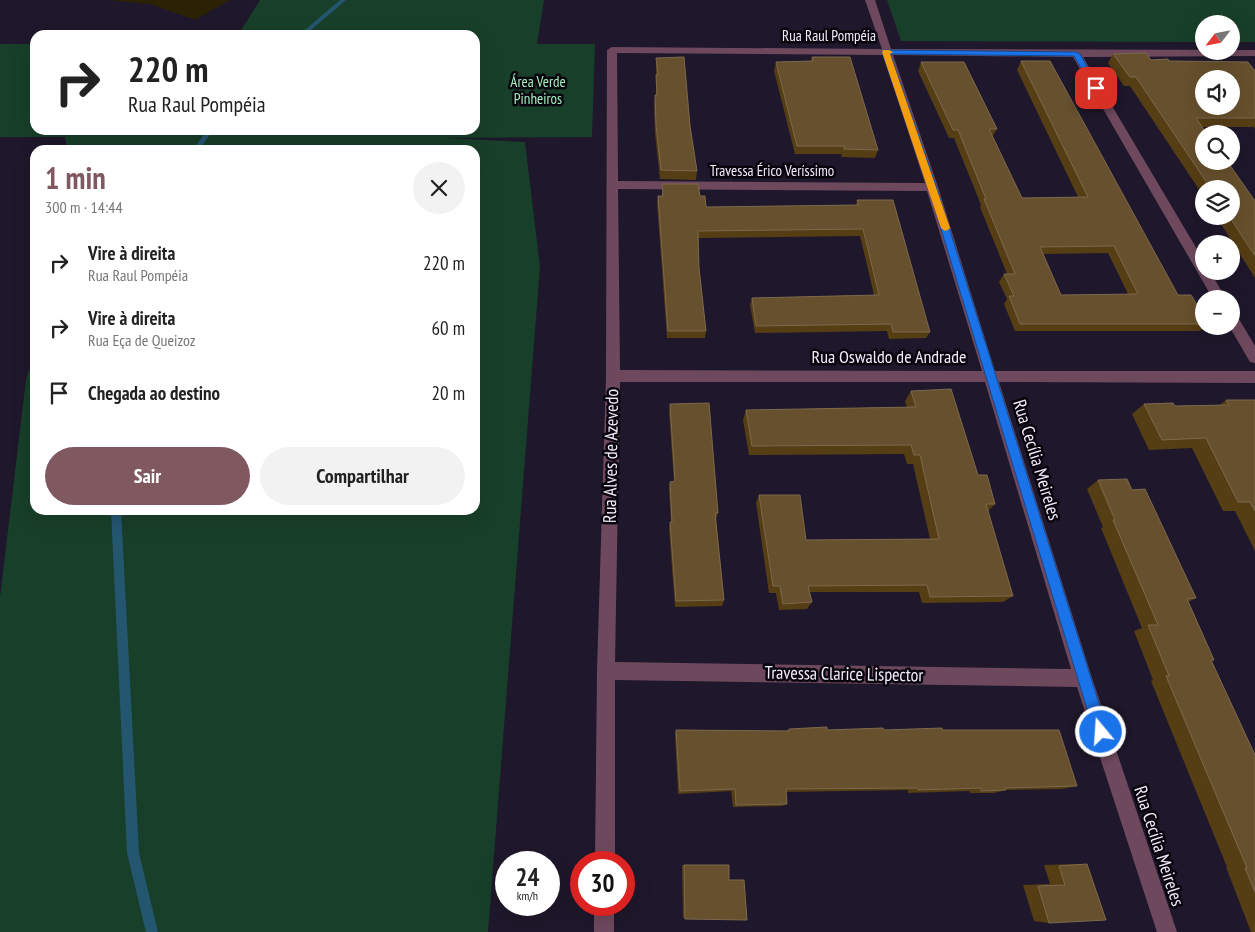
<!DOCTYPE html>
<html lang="pt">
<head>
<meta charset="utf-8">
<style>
  :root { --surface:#fff; --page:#f2f2f2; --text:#222; --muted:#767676; --accent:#805860 }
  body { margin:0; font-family:"PT Sans Narrow",sans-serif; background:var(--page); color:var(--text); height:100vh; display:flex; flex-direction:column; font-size:19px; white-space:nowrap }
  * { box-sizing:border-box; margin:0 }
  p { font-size:16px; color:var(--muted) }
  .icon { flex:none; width:28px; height:28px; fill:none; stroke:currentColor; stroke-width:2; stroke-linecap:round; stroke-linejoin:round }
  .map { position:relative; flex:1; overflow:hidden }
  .panel { position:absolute; left:30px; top:145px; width:450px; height:370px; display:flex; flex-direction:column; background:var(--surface); border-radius:15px; box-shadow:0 5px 20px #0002 }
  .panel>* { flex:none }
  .banner { position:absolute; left:30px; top:30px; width:450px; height:105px; border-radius:15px; box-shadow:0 5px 20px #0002; background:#fff; color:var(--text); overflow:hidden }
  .needle { width:32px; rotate:238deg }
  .buttons { position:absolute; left:1195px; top:15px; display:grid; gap:10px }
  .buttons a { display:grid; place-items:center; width:45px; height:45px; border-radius:50%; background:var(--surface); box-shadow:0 5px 20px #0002; font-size:25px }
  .speed { position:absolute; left:495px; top:851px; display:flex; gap:10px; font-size:25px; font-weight:700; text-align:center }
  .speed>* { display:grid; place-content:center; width:65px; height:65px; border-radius:50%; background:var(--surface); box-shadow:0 5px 20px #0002; line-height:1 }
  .speed small { font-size:12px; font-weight:400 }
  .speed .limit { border:8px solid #d22; background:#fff; color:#111 }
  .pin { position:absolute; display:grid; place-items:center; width:42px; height:42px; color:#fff; margin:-21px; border-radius:10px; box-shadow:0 2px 8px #0006 }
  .me { position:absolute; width:55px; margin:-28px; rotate:342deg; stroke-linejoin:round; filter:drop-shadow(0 0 4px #0008) }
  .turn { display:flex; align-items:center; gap:18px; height:105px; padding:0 15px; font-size:22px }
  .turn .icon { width:65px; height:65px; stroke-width:2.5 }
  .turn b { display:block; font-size:35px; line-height:42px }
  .round { display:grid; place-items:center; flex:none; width:52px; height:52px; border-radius:26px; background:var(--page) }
  .overview { display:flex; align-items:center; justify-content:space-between; height:85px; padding:0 15px }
  h1 { font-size:30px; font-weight:600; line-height:38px; color:var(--accent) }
  .cta { display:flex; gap:10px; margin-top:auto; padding:10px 15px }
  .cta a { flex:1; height:58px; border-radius:30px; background:var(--accent); color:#fff; font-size:20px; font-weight:600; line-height:58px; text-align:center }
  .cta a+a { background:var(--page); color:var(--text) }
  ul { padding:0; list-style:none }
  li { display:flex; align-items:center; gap:15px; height:65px; padding:0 15px }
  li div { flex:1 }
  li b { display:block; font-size:19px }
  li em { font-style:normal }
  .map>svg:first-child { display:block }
  .green { fill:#183f29 }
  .sand { fill:#2a2202 }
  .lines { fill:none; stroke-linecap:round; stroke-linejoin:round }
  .stream { fill:#255670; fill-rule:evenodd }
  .street { fill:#6e495e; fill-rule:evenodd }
  .wall { fill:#553d14; fill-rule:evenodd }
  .building { fill:#66502d; stroke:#7c694e; fill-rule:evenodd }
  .route { fill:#1a73e8; stroke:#114b97 }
  .slow { fill:#f59e0b }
  .labels { text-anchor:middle; stroke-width:5; stroke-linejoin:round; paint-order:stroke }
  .far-street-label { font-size:15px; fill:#f2edfc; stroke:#08050d }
  .far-park-label { font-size:15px; fill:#a4edbe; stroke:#08050d }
  .street-label { font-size:18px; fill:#f2edfc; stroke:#08050d }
</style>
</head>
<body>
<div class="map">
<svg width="1255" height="932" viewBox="0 0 1255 932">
  <rect width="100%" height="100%" fill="#1f172b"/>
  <g class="green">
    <path d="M260,0h284l-7,44h58l-3,93 -147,1 80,4 15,125 -52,665h-488v-335l26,-217 9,-29v159h440v-360h-408l-2,-13h-65v-93h35v86h440v-95h-237z"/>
    <path d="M887,0h368v42h-24v-18h-27v18l-303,-1z"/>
  </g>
  <path class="sand" d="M108,0h122l-35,20 -45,-16z"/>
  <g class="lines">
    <g class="stream">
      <path d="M340,0h6l-41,35h-6z"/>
      <path d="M207,130h6l-14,20h-6z"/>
      <path d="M111,510h10l18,343 19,79h-12l-19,-79z"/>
    </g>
    <g class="street">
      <path d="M865,0h10l16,49 364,1v6l-172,1 121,204v10h6l16,28h-13l-140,-242 -180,-2 45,132 57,184h260v12l-256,-1 93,296 85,254h-20l-80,-245 -462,-7v182h-20l2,-191 9,-295 1,-326 5,-3 270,2zM617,53l266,2 42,128 -307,-2zM618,189l309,2 55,180 -362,-1zM620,382h365l86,287 -456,-7z"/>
      <path d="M1231,313l5,1 19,32v17l-5,-1 -21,-36h2z"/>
      <rect x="594" y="905" width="20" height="27"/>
    </g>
  </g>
  <g class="wall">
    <path d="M1113,54l38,6 104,11v58l-1,-2h-52l53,74v77l-39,-62h15v-27h-27v8l-74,-111h-6l-16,-23z"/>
    <path d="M812,57l66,93 -3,8 -33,-1 -1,-3h-46l-21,-83 2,-9 35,-1z"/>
    <path d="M656,58l34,68 7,45 -1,9 -36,-1 -5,-45 -1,-30 1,-9h1z"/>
    <path d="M1021,61l157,234 26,21v10h1l-5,5h-185l-11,-27 3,-5 -8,-17 5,-8h3l-27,-67 1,-2 -27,-67h-5l-31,-67 3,-9 76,67 -5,8 30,61 56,-1 -61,-127zM1108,253l20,41 -67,1 -18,-41z"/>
    <path d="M662,184l38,12 6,11 150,-2 1,-5 73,132 -4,6 -37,1 -2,-8 -132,2 -5,-28 2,-7 122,-3 -14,-59 -162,2 1,30 7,63 -1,7h-38l-10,-135 1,-7h4z"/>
    <path d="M911,391l67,84 17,29 -7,7 25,85 -10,6 -81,1 -3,-11h-109l2,10 -5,7 -28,1 -3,-17h-7l-13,-90 3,-8 47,45 124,-1 -17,-75h-6l-3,-10 -155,1 -6,-35 3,-10 161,-3 -2,-6z"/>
    <path d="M1226,400h29v151l-20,-40h-12l-31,-63 -43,2 -17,-36 12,-10 31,2 45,-1z"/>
    <path d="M670,404l48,109 -2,7 8,80 -2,6 -47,1 -6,-78 1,-7h1l-2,-33 1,-7 4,-1 -5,-69z"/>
    <path d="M1098,480l34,10 64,108 -8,4 26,58 -3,1 44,94v177h-4l-25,-65h1l-76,-186 2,-1 -19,-49 8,-3 -41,-100 2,-1 -16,-38z"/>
    <path d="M789,729l38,1h115l135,56 -15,3 -56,1 -12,3h-24l-1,-2 -61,2v-3l-122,2 1,12 -5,2 -49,1 -2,-16 -53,3 -3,-60 1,-4 110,1z"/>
    <path d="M1072,864h15l-38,59 -15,-2 -11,-36 27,-1 -6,-19z"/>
    <path d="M682,865h47v15h15l-59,39 -2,-2z"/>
  </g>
  <g class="building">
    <path d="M1146,53l5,7 17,-1 1,2 79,1 7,9v47h-59l11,16h-3v27h23l28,40v55l-26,-40h2v-27h-20l-75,-112h-6l-17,-23zM1204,79h27v27h-27z"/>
    <path d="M684,57l6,69 7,45 -36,-1 -5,-45 -1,-30h2l-1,-20h2l-2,-17z"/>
    <path d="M812,57h38l28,93 -34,-1v-3h-47l-21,-84 37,-1z"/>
    <path d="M1021,61h29l128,234h13l13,21v8h-184l-11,-28h5l-10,-22h11l-31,-75h2l-28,-69h-5l-32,-68h43l33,67h-8l33,69 66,-1zM1114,246l24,48 -77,1 -21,-48z"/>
    <path d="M662,184h36l2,12h5l1,11 153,-2 -2,-5h36l37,132h-37l-2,-8 -135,2 -4,-28 127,-3 -16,-66 -165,2 1,37 7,63h-38l-10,-135h5z"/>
    <path d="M951,389l27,86h9l8,29h-9l27,92 -83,1 -3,-12 -119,1 4,16 -29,2 -3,-18h-7l-14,-91h41l6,45 133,-1 -19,-84h-6l-3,-10 -159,1 -6,-36 170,-3 -5,-16z"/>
    <path d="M1226,400h29v111l-5,-9h-12l-32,-64 -44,2 -18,-36 29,-1 2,3 54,-1z"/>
    <path d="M709,403l9,110h-3l9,87 -48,1 -6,-79h2l-2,-40 5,-1 -5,-77z"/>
    <path d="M1127,479l5,11 13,-1 51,109 -9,1 27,61h-3l44,95v137l-10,-24h2l-81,-192h3l-21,-51h10l-45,-105h2l-17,-40z"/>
    <path d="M827,727v3l56,-2 1,2 58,-2v2h117l18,56 -72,2 1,2 -25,1v-3l-63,2 -1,-2 -131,1 1,15 -51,1 -1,-16 -55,2 -4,-61 113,1v-2z"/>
    <path d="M1087,864l19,56 -57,3 -11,-37 27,-1 -6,-19z"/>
    <path d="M684,865h45v15h15l3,40 -62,-1z"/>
  </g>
  <path class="route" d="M883,50l193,2 4,2 19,34 -6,1 -19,-33 -184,-2 46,132 172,546 -2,5 -5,2 -5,-2 -2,-5 -166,-546 -46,-134z"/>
  <path class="slow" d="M883,50h6l4,2 -3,2 60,174 -2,2 -3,1 -4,-3 -59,-176z"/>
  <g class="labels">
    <g class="far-street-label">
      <text x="829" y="41">Rua Raul Pompéia</text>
      <text x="772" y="176">Travessa Érico Veríssimo</text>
    </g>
    <g class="far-park-label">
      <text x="538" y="87">Área Verde<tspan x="538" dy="17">Pinheiros</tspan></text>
    </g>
    <g class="street-label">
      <text x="889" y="363">Rua Oswaldo de Andrade</text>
      <text transform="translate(611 456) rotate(-89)" y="6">Rua Alves de Azevedo</text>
      <text transform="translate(1037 460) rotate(73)" y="6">Rua Cecília Meireles</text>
      <text transform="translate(844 674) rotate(1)" y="6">Travessa Clarice Lispector</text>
      <text transform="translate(1159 846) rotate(72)" y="6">Rua Cecília Meireles</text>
    </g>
  </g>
</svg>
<div class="buttons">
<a><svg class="needle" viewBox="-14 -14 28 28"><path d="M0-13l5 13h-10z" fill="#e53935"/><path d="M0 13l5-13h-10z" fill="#767676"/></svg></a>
<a><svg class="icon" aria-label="sound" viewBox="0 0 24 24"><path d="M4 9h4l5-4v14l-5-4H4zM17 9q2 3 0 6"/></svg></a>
<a><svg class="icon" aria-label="search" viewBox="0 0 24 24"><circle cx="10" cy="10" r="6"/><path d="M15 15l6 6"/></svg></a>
<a><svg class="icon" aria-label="layers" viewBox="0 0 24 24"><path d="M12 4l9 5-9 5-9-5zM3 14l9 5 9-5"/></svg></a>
<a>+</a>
<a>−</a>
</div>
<div class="speed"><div>24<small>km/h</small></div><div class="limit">30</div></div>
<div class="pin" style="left:1096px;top:88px;background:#d93025"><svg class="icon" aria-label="arrive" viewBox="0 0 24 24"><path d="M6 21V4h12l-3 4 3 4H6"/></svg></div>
<svg class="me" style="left:1101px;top:732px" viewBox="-20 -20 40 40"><circle r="17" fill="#1a73e8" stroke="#fff" stroke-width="3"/><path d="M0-11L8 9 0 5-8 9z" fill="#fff"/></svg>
<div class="banner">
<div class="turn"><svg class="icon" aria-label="right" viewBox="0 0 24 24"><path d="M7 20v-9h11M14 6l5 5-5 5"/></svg><div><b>220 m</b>Rua Raul Pompéia</div></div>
</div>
<section class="panel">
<div class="overview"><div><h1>1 min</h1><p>300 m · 14:44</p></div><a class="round"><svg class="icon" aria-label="close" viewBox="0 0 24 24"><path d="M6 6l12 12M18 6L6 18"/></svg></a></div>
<ul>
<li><svg class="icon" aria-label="right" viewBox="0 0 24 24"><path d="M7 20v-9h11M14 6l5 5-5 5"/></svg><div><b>Vire à direita</b><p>Rua Raul Pompéia</p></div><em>220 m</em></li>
<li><svg class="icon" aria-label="right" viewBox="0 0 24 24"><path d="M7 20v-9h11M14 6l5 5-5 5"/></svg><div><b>Vire à direita</b><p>Rua Eça de Queizoz</p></div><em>60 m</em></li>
<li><svg class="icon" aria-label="arrive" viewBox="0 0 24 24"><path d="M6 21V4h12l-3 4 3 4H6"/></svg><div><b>Chegada ao destino</b></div><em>20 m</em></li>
</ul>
<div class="cta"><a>Sair</a><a>Compartilhar</a></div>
</section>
</div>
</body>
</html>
